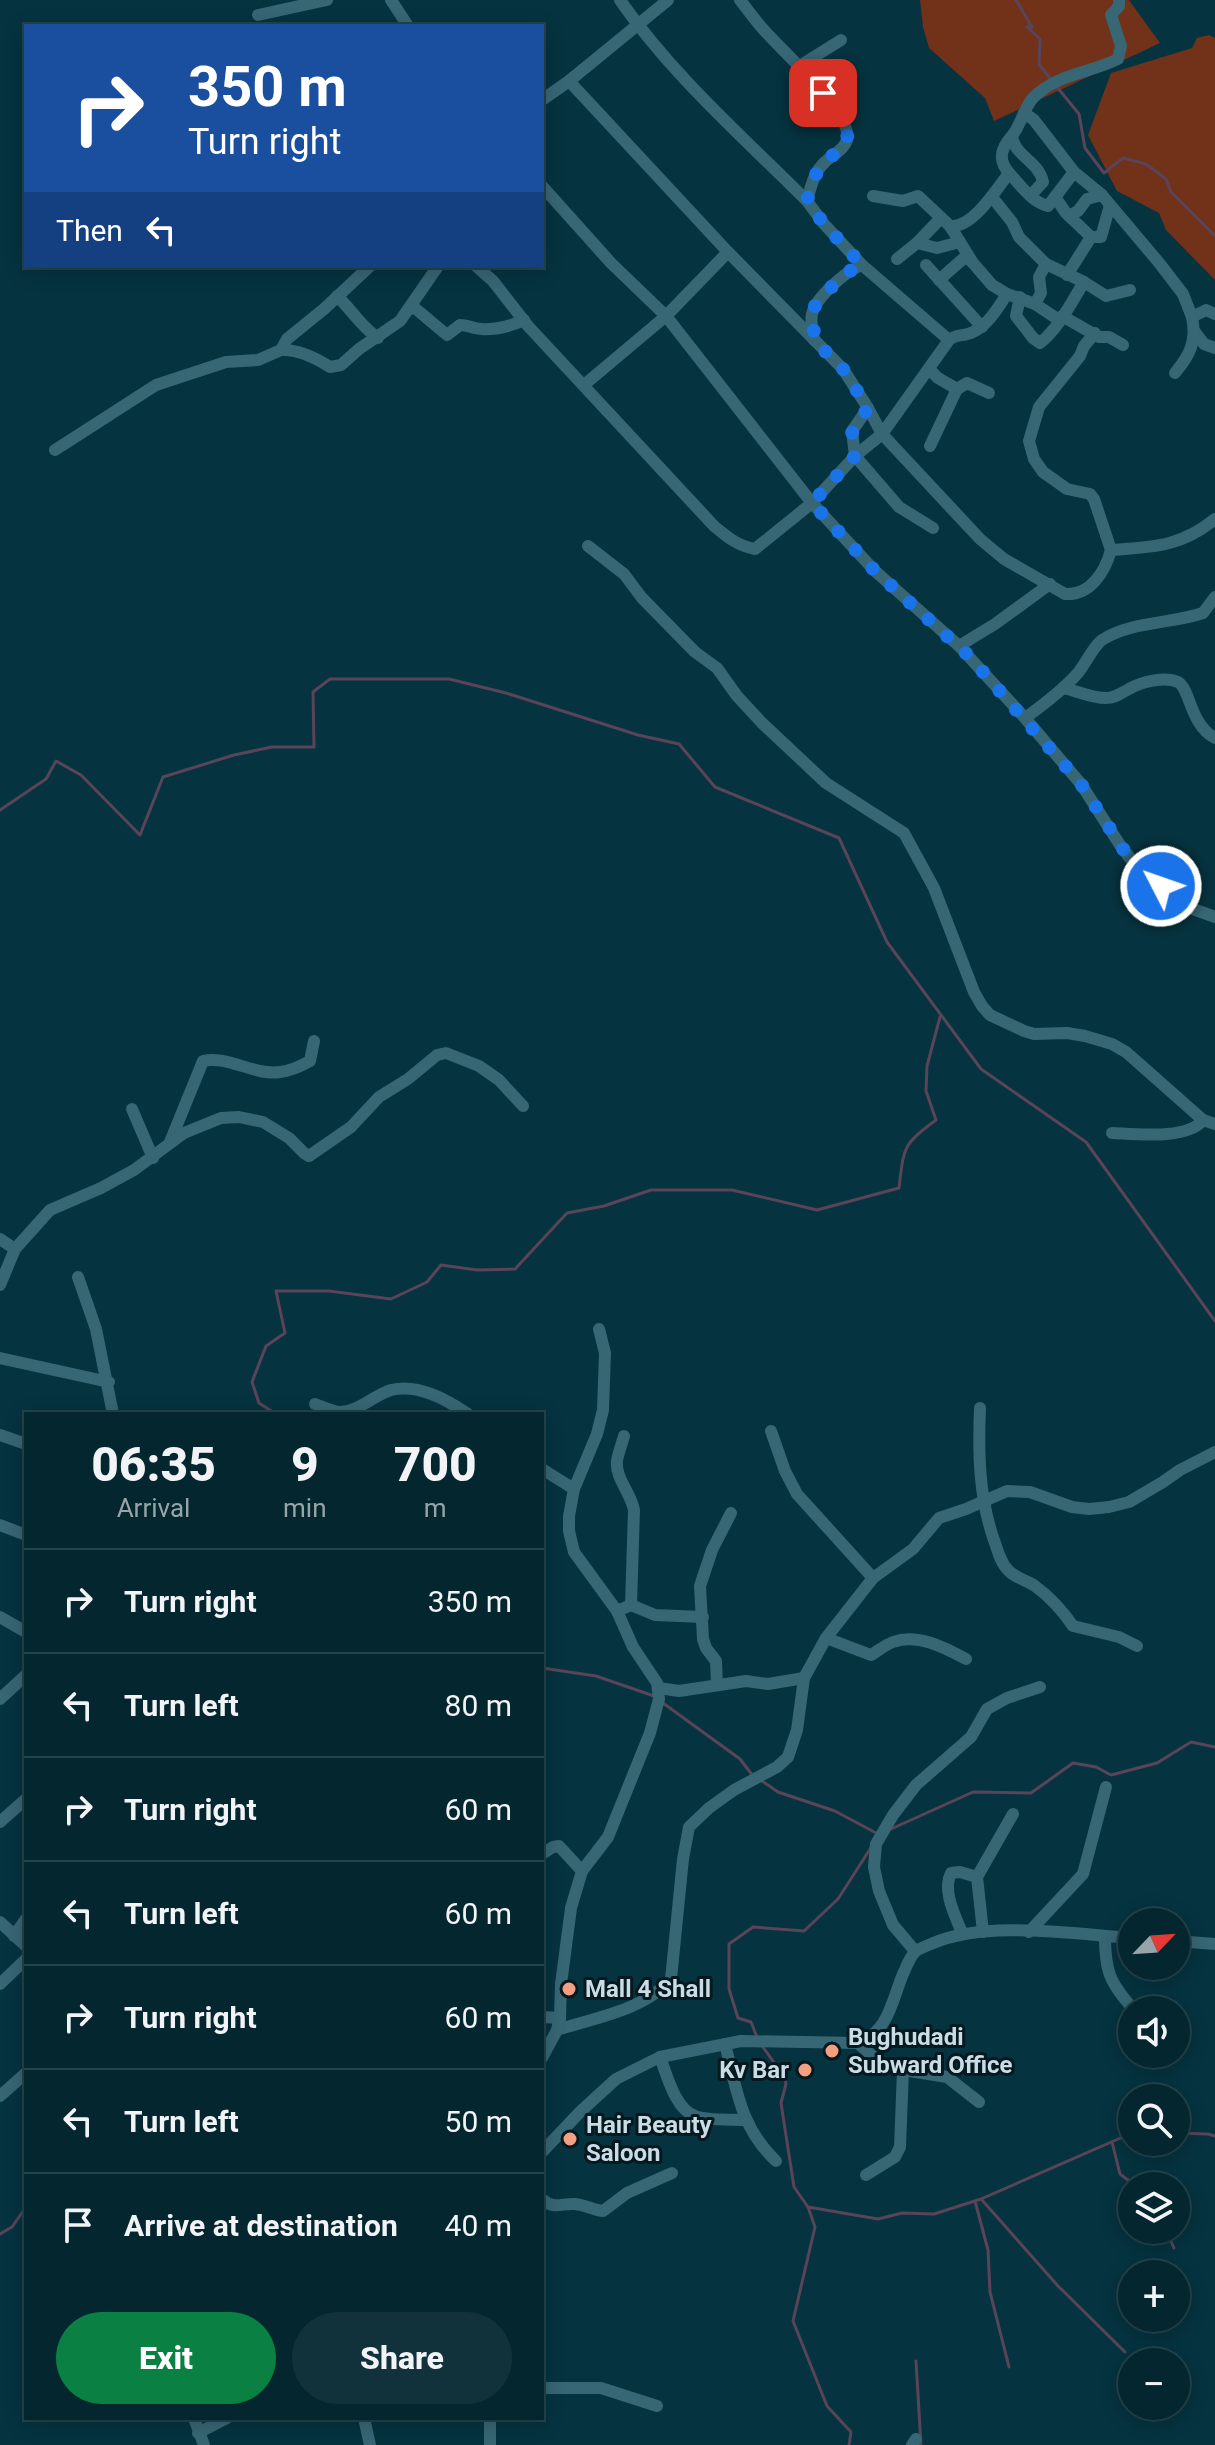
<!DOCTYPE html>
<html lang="en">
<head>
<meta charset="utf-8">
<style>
  :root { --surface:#04262f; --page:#12323b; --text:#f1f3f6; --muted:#97a5aa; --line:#25434b; --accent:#0b8043 }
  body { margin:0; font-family:Roboto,sans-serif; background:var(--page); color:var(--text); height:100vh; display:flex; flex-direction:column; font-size:30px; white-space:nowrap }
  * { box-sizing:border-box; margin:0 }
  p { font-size:26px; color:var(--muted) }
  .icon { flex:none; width:44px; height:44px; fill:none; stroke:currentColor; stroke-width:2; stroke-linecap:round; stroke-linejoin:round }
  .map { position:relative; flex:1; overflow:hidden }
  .sheet { position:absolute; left:24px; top:1412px; width:520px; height:1008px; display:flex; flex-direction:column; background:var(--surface); border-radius:0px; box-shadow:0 4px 20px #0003,0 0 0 2px var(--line) }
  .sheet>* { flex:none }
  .top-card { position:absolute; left:24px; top:24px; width:520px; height:244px; border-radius:0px; box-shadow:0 4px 20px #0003,0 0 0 2px var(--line); background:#1a4fa0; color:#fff; overflow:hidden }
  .needle { width:52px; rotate:65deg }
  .fabs { position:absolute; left:1118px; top:1908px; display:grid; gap:16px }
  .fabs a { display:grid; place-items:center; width:72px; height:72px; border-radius:50%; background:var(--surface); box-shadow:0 4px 20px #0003,0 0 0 2px var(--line); font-size:40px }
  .pin { position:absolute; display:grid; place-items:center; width:68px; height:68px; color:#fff; margin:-34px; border-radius:16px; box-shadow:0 4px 12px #0006 }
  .me { position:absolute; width:88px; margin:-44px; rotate:311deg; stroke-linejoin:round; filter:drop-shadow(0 0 6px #0008) }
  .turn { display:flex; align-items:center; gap:28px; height:168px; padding:0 32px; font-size:36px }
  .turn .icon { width:104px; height:104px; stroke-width:2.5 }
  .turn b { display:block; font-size:56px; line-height:68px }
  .then { display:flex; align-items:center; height:76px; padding:0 32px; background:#0003; gap:16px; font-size:30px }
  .eta { display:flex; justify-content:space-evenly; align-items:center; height:136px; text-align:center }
  .eta b { font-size:48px; font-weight:800; line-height:56px }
  .cta { display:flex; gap:16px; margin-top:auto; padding:16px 32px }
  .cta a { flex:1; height:92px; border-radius:48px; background:var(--accent); color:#fff; font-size:32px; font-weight:800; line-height:92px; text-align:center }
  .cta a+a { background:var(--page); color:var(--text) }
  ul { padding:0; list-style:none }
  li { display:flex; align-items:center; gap:24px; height:104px; padding:0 32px; border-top:2px solid var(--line) }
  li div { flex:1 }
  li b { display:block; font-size:30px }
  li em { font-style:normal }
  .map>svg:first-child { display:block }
  .green { fill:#723119 }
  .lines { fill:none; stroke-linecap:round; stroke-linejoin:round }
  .stream { stroke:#59445a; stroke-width:3 }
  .minor { stroke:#376674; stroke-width:12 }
  .route { stroke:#1a73e8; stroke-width:14; stroke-dasharray:0 25.2 }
  .poi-dot { fill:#f39f82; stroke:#07181e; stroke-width:3 }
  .labels { text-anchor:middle; stroke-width:6; stroke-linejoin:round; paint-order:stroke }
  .poi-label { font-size:24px; font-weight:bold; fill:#c8dde5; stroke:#07181e; text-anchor:start }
</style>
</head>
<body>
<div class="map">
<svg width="1215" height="2445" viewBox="0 0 1215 2445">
  <rect width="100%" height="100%" fill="#05333f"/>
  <g class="green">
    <path d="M920,0h209l31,43 -166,78 -9,-23 -56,-50 -6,-21z"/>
    <path d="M1209,35l6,3v242l-49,-50 -7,-17 -42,-22 -29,-56 23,-62 81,-25 5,-10z"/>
  </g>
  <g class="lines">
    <g class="stream">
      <path d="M1016,0l16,27h-5l13,12 -1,25 13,17"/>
      <path d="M1057,87l22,27 6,34 19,25 19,-15 23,6 20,15 5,13 44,44"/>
      <path d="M0,810l46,-31 10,-18 25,14 59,60 23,-58 71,-22 38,-8h42l-1,-55 17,-13h119l57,14 132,42 41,9 36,43 124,51 48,104 94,127 105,73 129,179"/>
      <path d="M276,1414l-17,-11 -7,-21 14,-36 19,-13 -9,-42h53l62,8 36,-17 14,-17 36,5 38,-1 52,-56 37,-7 47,-16h81l85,20 82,-22c5,-41 3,-43 37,-68l-10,-29 1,-25 13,-49"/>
      <path d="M542,1668l54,8 58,20"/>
      <path d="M663,1703l77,56 13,17"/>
      <path d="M762,1781l16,11 57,19 43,23"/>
      <path d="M891,1829l82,-37 58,1 42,-30 23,4 15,8 46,-12 34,-21 24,5"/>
      <path d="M757,2037l-6,-15 -13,-4 -9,-29v-45l24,-17 51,4 34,-32 34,-53"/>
      <path d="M763,2047l22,31 1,6 -5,19 13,84 14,20 7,20 -22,94 34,85 24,26 -2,13"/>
      <path d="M1176,2133l32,1 7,2"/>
      <path d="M1112,2142l8,32 16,12"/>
      <path d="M982,2200l76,86 67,66"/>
      <path d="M975,2201l13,49 2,42 19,75"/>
      <path d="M808,2207l70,12 24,-6 32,1 47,-15 151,-66"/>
      <path d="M1166,2230l8,18"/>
      <path d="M0,2234l12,-7 14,-20"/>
      <path d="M916,2361l5,84"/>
    </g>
    <g class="minor">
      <path d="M391,0l17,26"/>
      <path d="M620,0c52,75 123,137 187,201"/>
      <path d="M740,0c8,10 15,20 23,29 18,21 91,86 84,111 -3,10 -15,15 -22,22 -11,10 -14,24 -18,39l17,23 38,41"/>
      <path d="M258,15l69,-15"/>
      <path d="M798,67l43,-27"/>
      <path d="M569,81l159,171 115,117 25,39 14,26 98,105 24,20 61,35c25,2 40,-22 46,-44"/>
      <path d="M542,100l27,-19 99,-81"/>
      <path d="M1024,113l10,7 40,52 28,23 58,69 23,30 9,23 14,-7 9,4"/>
      <path d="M1012,136c2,20 27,25 31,46l-12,13"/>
      <path d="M1074,172l-19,25 11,16 25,24h10l9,-32"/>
      <path d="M542,186l69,77 55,53 146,187 63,68 84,75 66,72 56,66 39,61 16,21 57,43 22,8"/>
      <path d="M873,196l30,5 15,-5 32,30 23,37 19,22 15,9 28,10 24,16"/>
      <path d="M992,197l20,25 7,15 27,27 38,18 22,14 24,-6"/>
      <path d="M1055,197l-7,9c-15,-3 -27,-20 -38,-32 -12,-13 -10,-24 1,-37 10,-11 12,-28 22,-39 23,-24 57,-25 85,-39l3,-13 -10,-31 8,-9v-6"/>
      <path d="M1069,216l9,-5 9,-12 15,-4"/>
      <path d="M950,226c22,3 47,-37 59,-53"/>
      <path d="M917,243l24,-25"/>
      <path d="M897,259l20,-16 20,5 23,-6"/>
      <path d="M926,265l56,62"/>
      <path d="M476,266l17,15 35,45 186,200c13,11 24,20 41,23l57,-46 43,-47 27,-22 67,-94c8,-7 15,-3 24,-8 16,-8 24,-23 34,-38"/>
      <path d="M1067,275l24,-38"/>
      <path d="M939,280l25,-22h3l6,5"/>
      <path d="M337,296c15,14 24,31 41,42"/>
      <path d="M1020,297l-4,19 17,22 7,5c19,-15 31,-40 44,-61"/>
      <path d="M1035,304l6,-11 -2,-16 7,-13"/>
      <path d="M409,308l7,1 31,26 13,-10c8,0 14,4 21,4 15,1 30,-3 43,-9"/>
      <path d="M1062,316l37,21h10l14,8"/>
      <path d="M1195,332l9,12 11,4"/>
      <path d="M1095,333l-11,13 -4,10 -41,51 -10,34 5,18 9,13 24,17 23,5 4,5 17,51c42,-3 70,-3 104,-31"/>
      <path d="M814,340c-1,-8 -4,-18 -2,-26 4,-17 34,-43 50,-49l87,75"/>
      <path d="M281,350c18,-1 35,8 49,17l11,-2 18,-16 41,-28 38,-55"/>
      <path d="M929,369l9,9 19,11 10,-6 22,10"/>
      <path d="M1175,373c15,-18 22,-32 17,-56"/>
      <path d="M584,385l82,-69 62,-64"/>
      <path d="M868,408l-16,23 3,25 44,51 34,21"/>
      <path d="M930,446l27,-57"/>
      <path d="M55,450l101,-65 70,-23 32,-2 23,-10 6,-11 37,-30 46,-43"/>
      <path d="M588,546l36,28 18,24 53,54 22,16 20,28 25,27 64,60 78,50 30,55 40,104 8,14 8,9 34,16 10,3 33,-1 18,3 27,8 14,8 77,68 12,4"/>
      <path d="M959,646l36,-22 55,-40"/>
      <path d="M1063,688c14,3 29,10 43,10 10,0 15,-5 23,-9 12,-7 36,-13 49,-7 12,6 12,43 37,56"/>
      <path d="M1025,718c18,-13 37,-27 52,-44 8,-9 17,-29 25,-34 30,-19 69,-16 101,-27l12,-16"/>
      <path d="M132,1109l21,49"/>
      <path d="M1112,1133c24,1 76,7 91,-13"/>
      <path d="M170,1142l33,-81c25,-6 51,15 77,11 10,-1 21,-6 30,-11l4,-20"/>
      <path d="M0,1239l15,10"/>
      <path d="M78,1277l18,52 17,85"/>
      <path d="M0,1285l15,-36 35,-39 51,-22 33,-18 50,-37 37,-15 18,-1 24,5 26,16 15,15 5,3 42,-29 28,-30 29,-18 29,-24 9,-2 33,13 20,14 24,26"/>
      <path d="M0,1358l109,24"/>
      <path d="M315,1404c8,3 16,7 24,8 18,1 35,-17 52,-22 27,-7 56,10 77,24"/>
      <path d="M980,1408c-2,46 -1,91 15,135 3,9 6,20 13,27 7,8 18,10 27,16 15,11 27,24 38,40l46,11 18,9"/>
      <path d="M771,1431l14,40 12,23 76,84"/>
      <path d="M0,1435l26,9"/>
      <path d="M542,1469l32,20"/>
      <path d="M0,1525l26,10"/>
      <path d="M631,1605l24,10 48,2"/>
      <path d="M617,1611l14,-6 3,-95c-3,-17 -19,-32 -17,-49 1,-8 5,-17 7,-25"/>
      <path d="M0,1617l26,15"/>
      <path d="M826,1638l45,17c7,-4 14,-10 22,-13 25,-9 52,6 73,17"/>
      <path d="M717,1685l-1,-24 -10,-13 -3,-9 -3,-53 12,-36 19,-37"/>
      <path d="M659,1688l20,3 67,-10 22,3 36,-6"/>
      <path d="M0,1699l26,-24"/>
      <path d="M0,1822l26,-23"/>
      <path d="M542,1854l11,-7 6,-1 23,25"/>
      <path d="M0,1922l26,24"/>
      <path d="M983,1932l-6,-55 36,-63"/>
      <path d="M1029,1932l54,-58 23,-87"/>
      <path d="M962,1933c-7,-18 -20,-42 -11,-60l9,-1 17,5"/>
      <path d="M14,1936l12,-17"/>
      <path d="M1105,1936c0,36 5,47 29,74"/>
      <path d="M1176,1941l39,3"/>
      <path d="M915,1951l-22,-26 -14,-34 -5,-24 2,-23 17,-29 23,-30 55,-48 16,-28 20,-11 33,-11"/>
      <path d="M0,1984l26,-25"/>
      <path d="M542,2017l18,1"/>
      <path d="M557,2030c36,-12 88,-20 114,-51l12,-120 6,-32 20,-19 25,-18 43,-23 11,-10 9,-27 7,-52 22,-40 47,-60 40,-29 26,-31 27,-9 41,-18 23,1 42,15 17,2 20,-2 20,-5 34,-20 17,-12 35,-18"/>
      <path d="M858,2043c31,-12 33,-40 45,-69 3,-6 6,-16 12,-22 3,-3 11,-6 16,-8 54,-24 142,-10 201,-6"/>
      <path d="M725,2044c12,46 15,83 51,117"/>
      <path d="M660,2057c7,18 15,52 35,59 12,5 37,3 51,4"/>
      <path d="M542,2058l15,-28 3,-12 1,-34 10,-76 11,-37 26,-34 42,-104 9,-34 -2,-16 -24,-36 -16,-36 -43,-59 -5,-21v-15l5,-27 23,-55 6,-24 2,-57 -6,-24"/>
      <path d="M0,2096l26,-23"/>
      <path d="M542,2152l39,-41 35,-32 44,-22 81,-16 117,2 21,19 24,8 44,7 32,25"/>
      <path d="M866,2175l29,-18 5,-10 3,-77"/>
      <path d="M542,2199c11,11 20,4 33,5 10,1 19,6 28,7l24,-18 45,-20"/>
      <path d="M542,2388h59l56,18"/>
      <path d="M194,2418l10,27"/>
      <path d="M364,2418l6,27"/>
      <path d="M198,2433l29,-15"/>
      <path d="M490,2445v-27"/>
      <path d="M912,2445l4,-6"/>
    </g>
  </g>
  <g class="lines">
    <path class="route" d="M823,93c11,13 35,38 19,55 -6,6 -15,10 -20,17 -8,10 -12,23 -15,36l17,23 38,41 -16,8 -12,11 -19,22 -3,10 3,25 28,28 25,39 -16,23 3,25 -43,47 63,68 94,85 112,128 46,71 9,11 25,20"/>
  </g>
  <g class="poi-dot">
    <circle cx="569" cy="1989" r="8"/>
    <circle cx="832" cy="2051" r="8"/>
    <circle cx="805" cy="2070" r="8"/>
    <circle cx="570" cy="2139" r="8"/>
  </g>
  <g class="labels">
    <g class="poi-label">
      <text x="585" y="1997">Mall 4 Shall</text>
      <text x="848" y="2045">Bughudadi<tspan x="848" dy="28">Subward Office</tspan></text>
      <text x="789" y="2078" text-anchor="end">Kv Bar</text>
      <text x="586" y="2133">Hair Beauty<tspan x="586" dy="28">Saloon</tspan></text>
    </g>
  </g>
</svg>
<div class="fabs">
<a><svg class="needle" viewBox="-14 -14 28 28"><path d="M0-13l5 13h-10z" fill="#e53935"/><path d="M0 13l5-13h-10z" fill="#97a5aa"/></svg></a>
<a><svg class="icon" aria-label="sound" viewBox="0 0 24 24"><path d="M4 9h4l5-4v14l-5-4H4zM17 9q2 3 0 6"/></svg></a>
<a><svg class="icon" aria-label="search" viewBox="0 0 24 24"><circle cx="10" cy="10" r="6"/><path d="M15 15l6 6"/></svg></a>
<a><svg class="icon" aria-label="layers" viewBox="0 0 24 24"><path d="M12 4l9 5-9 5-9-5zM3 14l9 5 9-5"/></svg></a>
<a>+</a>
<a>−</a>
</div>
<div class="pin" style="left:823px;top:93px;background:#d93025"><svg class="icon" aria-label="arrive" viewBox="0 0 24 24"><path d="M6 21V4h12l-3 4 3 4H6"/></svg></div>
<svg class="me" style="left:1161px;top:886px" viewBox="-20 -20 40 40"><circle r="17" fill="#1a73e8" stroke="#fff" stroke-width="3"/><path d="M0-11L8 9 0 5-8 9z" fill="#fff"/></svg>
<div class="top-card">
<div class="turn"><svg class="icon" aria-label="right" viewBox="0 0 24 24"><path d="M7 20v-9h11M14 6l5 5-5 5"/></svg><div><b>350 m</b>Turn right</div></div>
<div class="then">Then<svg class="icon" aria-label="left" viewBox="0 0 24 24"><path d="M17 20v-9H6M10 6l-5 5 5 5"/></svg></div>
</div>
<section class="sheet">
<div class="eta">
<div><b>06:35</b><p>Arrival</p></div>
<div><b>9</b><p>min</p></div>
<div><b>700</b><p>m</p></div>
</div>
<ul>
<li><svg class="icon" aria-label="right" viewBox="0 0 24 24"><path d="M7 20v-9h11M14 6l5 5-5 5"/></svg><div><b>Turn right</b></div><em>350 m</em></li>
<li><svg class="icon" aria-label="left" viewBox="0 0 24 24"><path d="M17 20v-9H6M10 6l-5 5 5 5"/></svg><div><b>Turn left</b></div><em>80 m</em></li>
<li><svg class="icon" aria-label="right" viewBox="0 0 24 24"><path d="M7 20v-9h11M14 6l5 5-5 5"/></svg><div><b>Turn right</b></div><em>60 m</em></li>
<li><svg class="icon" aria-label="left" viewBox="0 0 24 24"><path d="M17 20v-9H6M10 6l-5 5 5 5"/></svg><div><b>Turn left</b></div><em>60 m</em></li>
<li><svg class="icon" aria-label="right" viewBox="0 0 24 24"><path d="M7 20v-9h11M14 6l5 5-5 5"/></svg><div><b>Turn right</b></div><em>60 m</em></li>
<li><svg class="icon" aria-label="left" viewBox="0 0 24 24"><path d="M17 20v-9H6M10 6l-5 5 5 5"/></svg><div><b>Turn left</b></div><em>50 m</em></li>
<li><svg class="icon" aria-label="arrive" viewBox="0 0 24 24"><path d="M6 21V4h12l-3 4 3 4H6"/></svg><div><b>Arrive at destination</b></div><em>40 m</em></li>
</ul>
<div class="cta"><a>Exit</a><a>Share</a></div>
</section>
</div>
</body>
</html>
